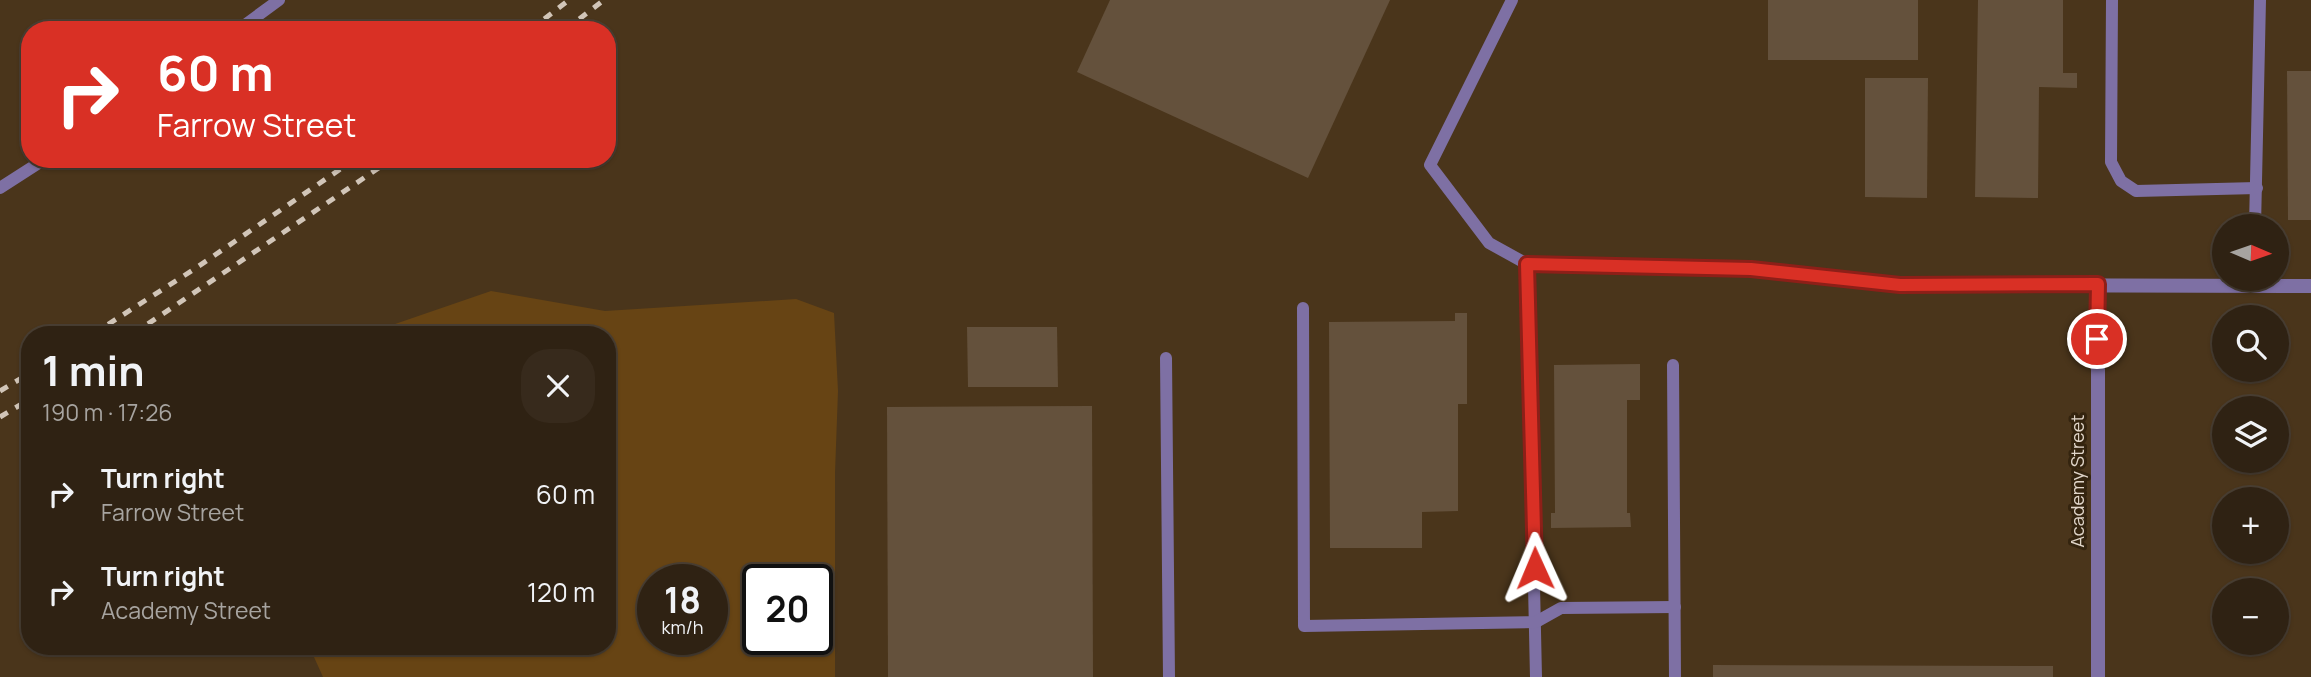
<!DOCTYPE html>
<html lang="en">
<head>
<meta charset="utf-8">
<style>
  :root { --surface:#2f2213; --page:#372a1c; --text:#f1f3f6; --muted:#a7a4a0; --line:#4a3f33 }
  body { margin:0; font-family:Manrope,sans-serif; background:var(--page); color:var(--text); height:100vh; display:flex; flex-direction:column; font-size:26px; white-space:nowrap }
  * { box-sizing:border-box; margin:0 }
  p { font-size:23px; color:var(--muted) }
  .icon { flex:none; width:38px; height:38px; fill:none; stroke:currentColor; stroke-width:2; stroke-linecap:round; stroke-linejoin:round }
  .map { position:relative; flex:1; overflow:hidden }
  .drawer { position:absolute; left:21px; top:326px; width:595px; height:329px; display:flex; flex-direction:column; background:var(--surface); border-radius:28px; box-shadow:0 2px 5px #0004,0 0 0 2px var(--line) }
  .drawer>* { flex:none }
  .hud { position:absolute; left:21px; top:21px; width:595px; height:147px; border-radius:28px; box-shadow:0 2px 5px #0004,0 0 0 2px var(--line); background:#d93025; color:#fff; overflow:hidden }
  .needle { width:46px; rotate:92deg }
  .fabs { position:absolute; left:2212px; top:214px; display:grid; gap:14px }
  .fabs a { display:grid; place-items:center; width:77px; height:77px; border-radius:50%; background:var(--surface); box-shadow:0 2px 5px #0004,0 0 0 2px var(--line); font-size:35px }
  .speed { position:absolute; left:637px; top:564px; display:flex; gap:14px; font-size:35px; font-weight:700; text-align:center }
  .speed>* { display:grid; place-content:center; width:91px; height:91px; border-radius:50%; background:var(--surface); box-shadow:0 2px 5px #0004,0 0 0 2px var(--line); line-height:1 }
  .speed small { font-size:18px; font-weight:400 }
  .speed .limit { border:4px solid #111; border-radius:10px; background:#fff; color:#111 }
  .pin { position:absolute; display:grid; place-items:center; width:60px; height:60px; color:#fff; margin:-30px; border:4px solid #fff; border-radius:50%; box-shadow:0 2px 7px #0007 }
  .me { position:absolute; width:77px; margin:-38px; rotate:359deg; stroke-linejoin:round; filter:drop-shadow(0 0 5px #0008) }
  .turn { display:flex; align-items:center; gap:24px; height:147px; padding:0 21px; font-size:32px }
  .turn .icon { width:91px; height:91px; stroke-width:2.5 }
  .turn b { display:block; font-size:49px; line-height:60px }
  .round { display:grid; place-items:center; flex:none; width:74px; height:74px; border-radius:28px; background:var(--page) }
  .summary { display:flex; align-items:center; justify-content:space-between; height:119px; padding:0 21px }
  h1 { font-size:42px; font-weight:700; line-height:52px }
  ul { padding:0; list-style:none }
  li { display:flex; align-items:center; gap:21px; height:98px; padding:0 21px }
  li div { flex:1 }
  li b { display:block; font-size:26px }
  li em { font-style:normal }
  .map>svg:first-child { display:block }
  .built { fill:#4a351b; fill-rule:evenodd }
  .green { fill:#674414; fill-rule:evenodd }
  .building { fill:#64513c }
  .lines { fill:none; stroke-linecap:round; stroke-linejoin:round }
  .lane { stroke:#7e70a4; stroke-width:12 }
  .street { stroke:#7e70a4; stroke-width:14 }
  .rail { stroke:#d1c5b8; stroke-width:5; stroke-dasharray:9 9; stroke-linecap:butt }
  .route-casing { stroke:#8d1f18; stroke-width:18 }
  .route { stroke:#d93025; stroke-width:12 }
  .labels { text-anchor:middle; stroke-width:6; stroke-linejoin:round; paint-order:stroke }
  .street-label { font-size:18px; fill:#e1d6ca; stroke:#34240f }
</style>
</head>
<body>
<div class="map">
<svg width="2311" height="677" viewBox="0 0 2311 677">
  <rect width="100%" height="100%" fill="#3f2e19"/>
  <path class="built" d="M0,0h2311v677h-2311zM30,30h577v129h-577zM2224,226h53v52h-53zM2224,317h53v52h-53zM30,334h577v312h-577zM2224,408h53v52h-53zM2224,499h53v52h-53zM653,579h59v60h-59zM758,579h59v60h-59zM2224,590h53v52h-53z"/>
  <path class="green" d="M491,291l114,20 191,-12 38,14 4,78 -3,82v204h-512l-14,-31h298v-312h-241zM653,579h59v60h-59zM817,579v60h-59v-60z"/>
  <g class="building">
    <path d="M1110,0h280l-82,178 -231,-106z"/>
    <rect x="1768" y="0" width="150" height="60"/>
    <path d="M1978,0h85v73h14v15l-38,-1 -1,111 -63,-1z"/>
    <path d="M2287,71h24v149h-23z"/>
    <path d="M1865,78h63l-1,120 -62,-1z"/>
    <path d="M1455,313h12v91h-9v107l-36,1v36h-92l-1,-226 126,-1z"/>
    <path d="M967,327h90l1,60h-90z"/>
    <path d="M1640,364v36h-13v113h3l1,14 -80,1v-15h4l-1,-148z"/>
    <path d="M1092,406l1,271h-205l-1,-270z"/>
    <path d="M1713,665l340,1v11h-340z"/>
  </g>
  <g class="lines">
    <g class="lane">
      <path d="M1512,0l-82,165 59,78 38,21 9,413"/>
      <path d="M2112,0l-1,162 10,19 15,10 121,-3"/>
      <path d="M238,30l41,-30"/>
      <path d="M0,188l45,-29"/>
      <path d="M2255,226l5,-226"/>
      <path d="M1303,308l1,318 232,-4 25,-14 114,-1"/>
      <path d="M1166,358l3,319"/>
      <path d="M1673,365l2,312"/>
    </g>
    <g class="street">
      <path d="M1527,264l224,5 149,16 411,1"/>
      <path d="M2098,284v393"/>
    </g>
    <g class="rail">
      <path d="M530,30l39,-30"/>
      <path d="M565,30l39,-30"/>
      <path d="M93,334l103,-66 159,-109"/>
      <path d="M133,334l259,-175"/>
      <path d="M0,391l30,-18"/>
      <path d="M0,417l30,-18"/>
    </g>
  </g>
  <g class="lines">
    <g class="route-casing">
      <path id="route" d="M1535,568l-8,-304 224,5 149,16 198,-1 -1,55"/>
    </g>
    <use href="#route" class="route"/>
  </g>
  <g class="labels">
    <g class="street-label">
      <text transform="translate(2078 481) rotate(-90)" y="6">Academy Street</text>
    </g>
  </g>
</svg>
<div class="fabs">
<a><svg class="needle" viewBox="-14 -14 28 28"><path d="M0-13l5 13h-10z" fill="#e53935"/><path d="M0 13l5-13h-10z" fill="#a7a4a0"/></svg></a>
<a><svg class="icon" aria-label="search" viewBox="0 0 24 24"><circle cx="10" cy="10" r="6"/><path d="M15 15l6 6"/></svg></a>
<a><svg class="icon" aria-label="layers" viewBox="0 0 24 24"><path d="M12 4l9 5-9 5-9-5zM3 14l9 5 9-5"/></svg></a>
<a>+</a>
<a>−</a>
</div>
<div class="speed"><div>18<small>km/h</small></div><div class="limit">20</div></div>
<div class="pin" style="left:2097px;top:339px;background:#d93025"><svg class="icon" aria-label="arrive" viewBox="0 0 24 24"><path d="M6 21V4h12l-3 4 3 4H6"/></svg></div>
<svg class="me" style="left:1535px;top:568px" viewBox="-20 -20 40 40"><path d="M0-17L14 15 0 8-14 15z" fill="#d93025" stroke="#fff" stroke-width="4"/></svg>
<div class="hud">
<div class="turn"><svg class="icon" aria-label="right" viewBox="0 0 24 24"><path d="M7 20v-9h11M14 6l5 5-5 5"/></svg><div><b>60 m</b>Farrow Street</div></div>
</div>
<section class="drawer">
<div class="summary"><div><h1>1 min</h1><p>190 m · 17:26</p></div><a class="round"><svg class="icon" aria-label="close" viewBox="0 0 24 24"><path d="M6 6l12 12M18 6L6 18"/></svg></a></div>
<ul>
<li><svg class="icon" aria-label="right" viewBox="0 0 24 24"><path d="M7 20v-9h11M14 6l5 5-5 5"/></svg><div><b>Turn right</b><p>Farrow Street</p></div><em>60 m</em></li>
<li><svg class="icon" aria-label="right" viewBox="0 0 24 24"><path d="M7 20v-9h11M14 6l5 5-5 5"/></svg><div><b>Turn right</b><p>Academy Street</p></div><em>120 m</em></li>
</ul>
</section>
</div>
</body>
</html>
